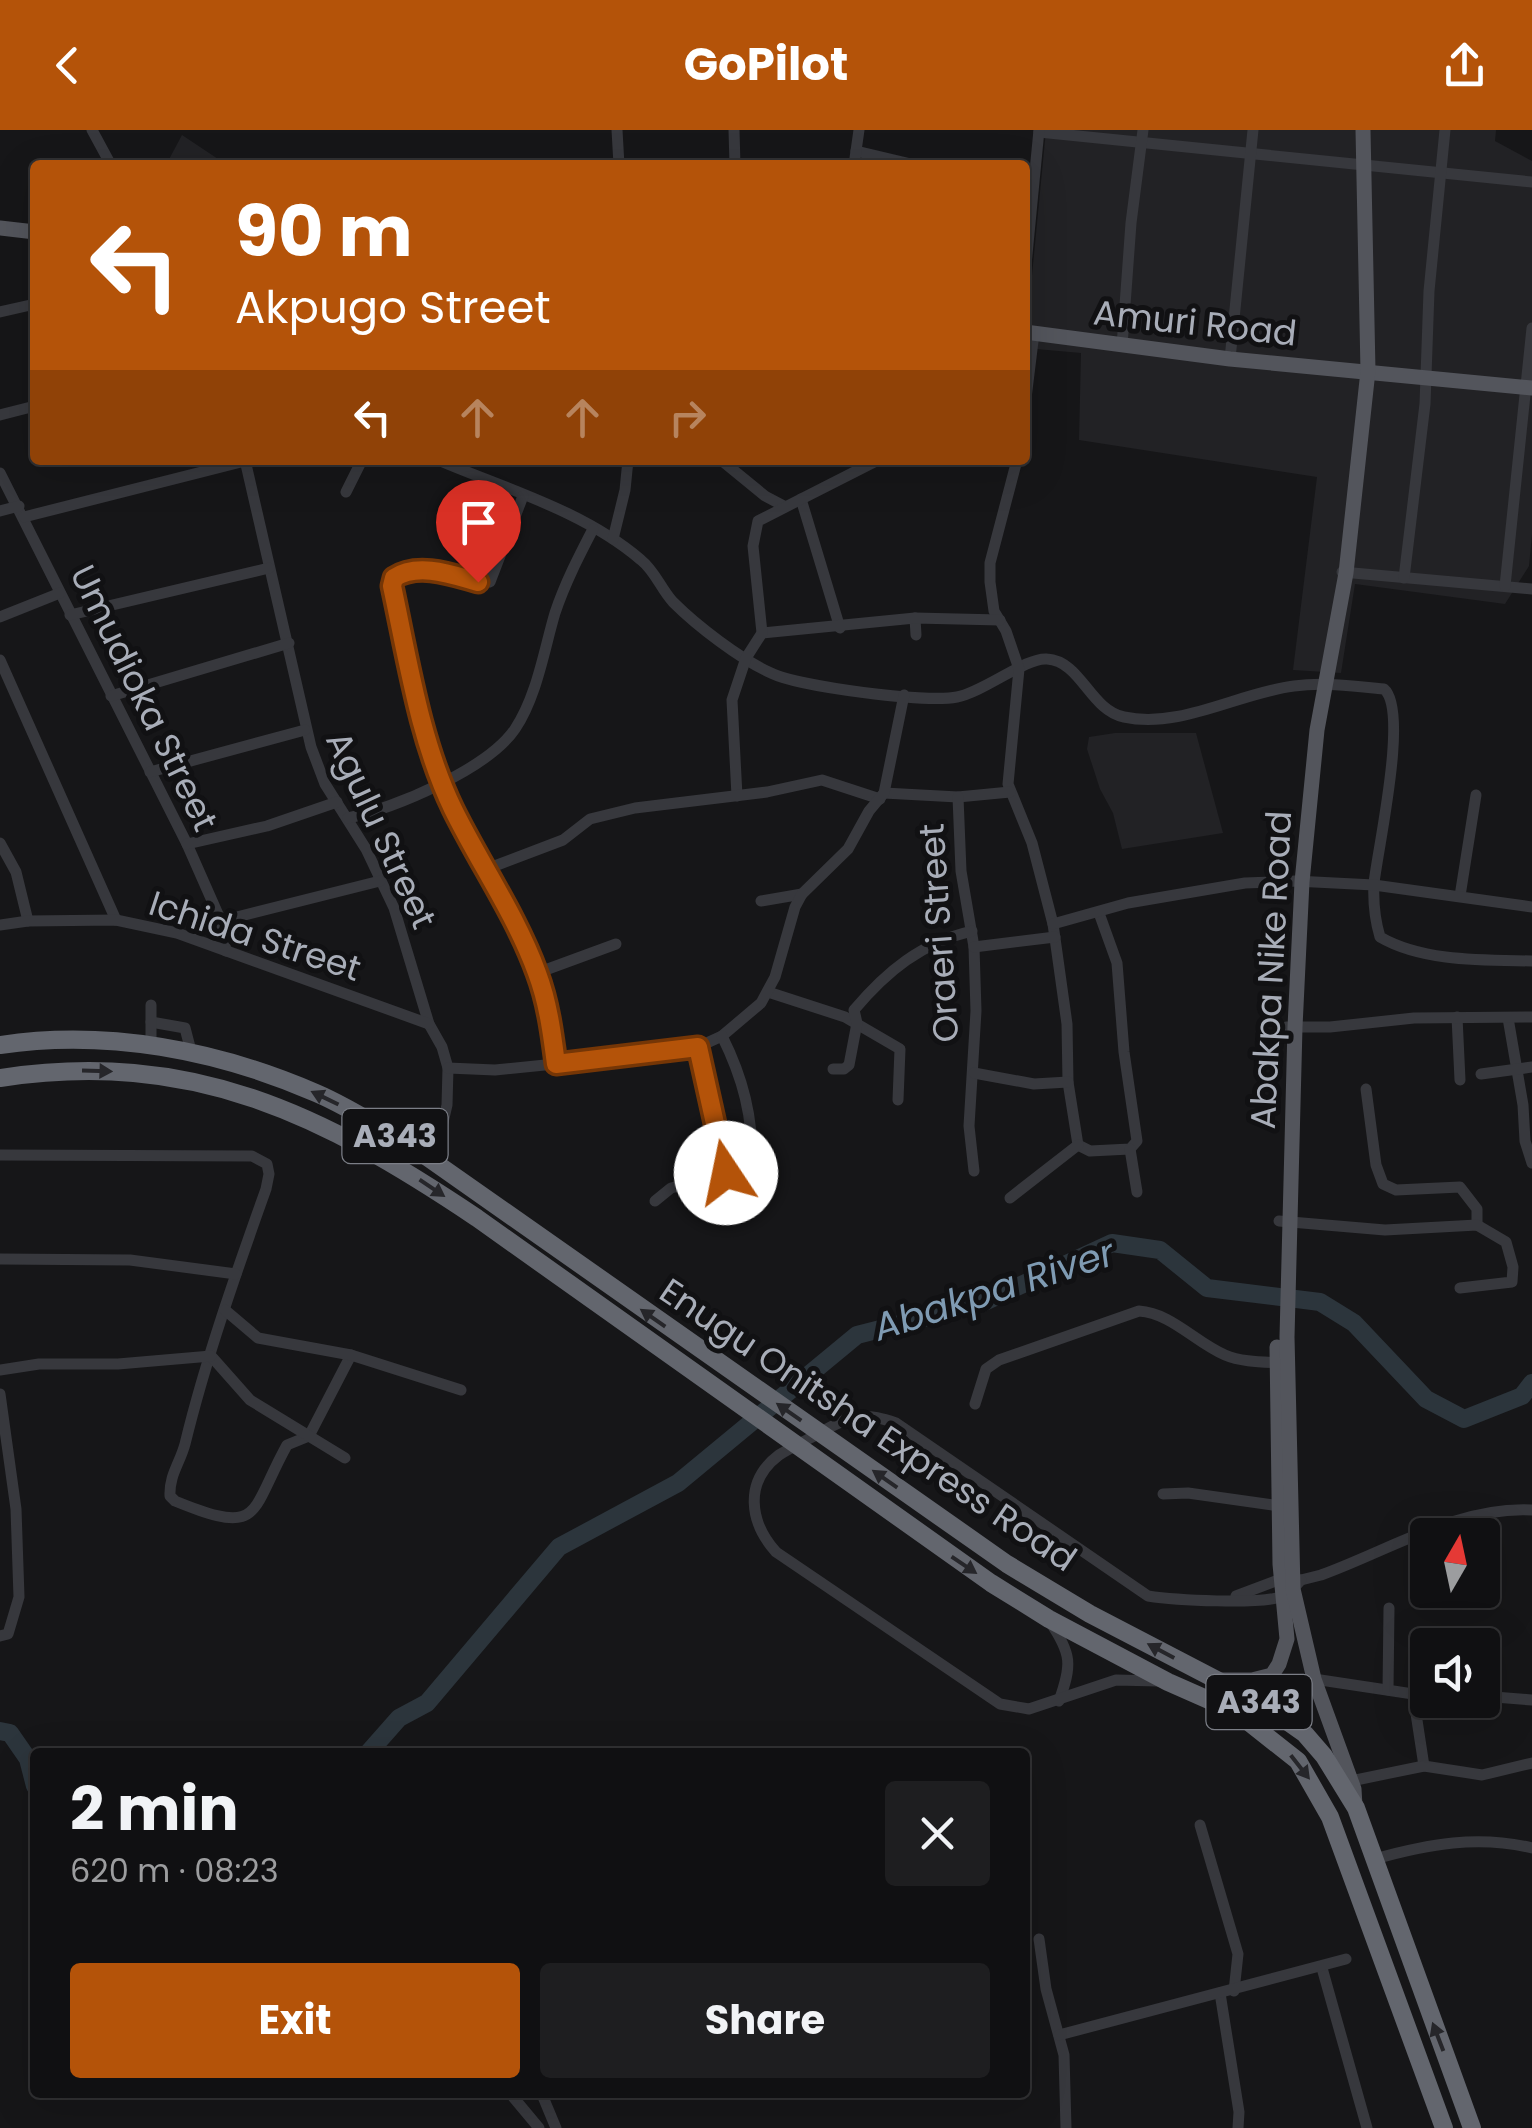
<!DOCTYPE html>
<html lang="en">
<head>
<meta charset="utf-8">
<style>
  :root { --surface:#101012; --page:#1e1e20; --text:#f1f3f6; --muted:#9c9d9f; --line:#303032; --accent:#b45309 }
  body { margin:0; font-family:Poppins,sans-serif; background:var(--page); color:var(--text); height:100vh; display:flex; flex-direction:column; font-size:38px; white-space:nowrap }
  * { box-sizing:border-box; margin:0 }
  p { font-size:32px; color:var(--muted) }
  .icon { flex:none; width:55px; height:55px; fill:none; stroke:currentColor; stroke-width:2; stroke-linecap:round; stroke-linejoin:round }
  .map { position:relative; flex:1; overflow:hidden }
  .sheet { position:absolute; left:30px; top:1618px; width:1000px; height:350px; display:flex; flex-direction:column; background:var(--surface); border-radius:10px; box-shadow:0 10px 40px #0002,0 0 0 2px var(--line) }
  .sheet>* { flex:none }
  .banner { position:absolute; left:30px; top:30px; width:1000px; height:305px; border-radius:10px; box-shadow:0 10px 40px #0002,0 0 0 2px var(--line); background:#b45309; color:#fff; overflow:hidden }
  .needle { width:65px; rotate:9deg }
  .buttons { position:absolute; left:1410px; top:1388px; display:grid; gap:20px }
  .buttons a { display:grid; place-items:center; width:90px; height:90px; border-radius:10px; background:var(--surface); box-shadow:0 10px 40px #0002,0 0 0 2px var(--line); font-size:50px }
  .pin { position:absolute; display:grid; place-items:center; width:85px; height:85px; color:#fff; margin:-102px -42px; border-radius:50% 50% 50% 0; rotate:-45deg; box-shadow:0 0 10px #0007 }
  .pin .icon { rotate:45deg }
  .me { position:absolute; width:110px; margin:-55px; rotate:349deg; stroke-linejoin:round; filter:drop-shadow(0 0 8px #0008) }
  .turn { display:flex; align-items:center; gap:35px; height:210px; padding:0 40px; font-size:45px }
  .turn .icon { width:130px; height:130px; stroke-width:2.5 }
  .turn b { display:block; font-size:70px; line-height:85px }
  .lanes { display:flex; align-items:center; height:95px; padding:0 40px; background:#0003; justify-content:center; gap:50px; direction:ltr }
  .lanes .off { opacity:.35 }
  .round { display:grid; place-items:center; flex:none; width:105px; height:105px; border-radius:10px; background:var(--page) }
  .headline { display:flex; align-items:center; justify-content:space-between; height:170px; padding:0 40px }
  h1 { font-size:60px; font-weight:700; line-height:75px }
  .button { display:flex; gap:20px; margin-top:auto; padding:20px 40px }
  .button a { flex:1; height:115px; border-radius:10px; background:var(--accent); color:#fff; font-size:40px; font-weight:700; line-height:115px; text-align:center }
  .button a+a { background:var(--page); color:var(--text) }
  header { display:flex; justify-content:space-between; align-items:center; height:130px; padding:0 40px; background:var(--accent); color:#fff; font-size:45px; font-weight:700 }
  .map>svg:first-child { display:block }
  .built { fill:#222225 }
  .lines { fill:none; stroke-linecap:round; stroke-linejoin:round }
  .river { stroke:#2c353c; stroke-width:18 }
  .minor { stroke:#37383d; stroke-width:11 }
  .major { stroke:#53555c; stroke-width:15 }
  .highway { stroke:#63666e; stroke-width:18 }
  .oneway { fill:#26262a }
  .route-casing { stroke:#753606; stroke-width:25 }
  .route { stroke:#b45309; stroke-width:18 }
  .labels { text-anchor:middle; stroke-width:10; stroke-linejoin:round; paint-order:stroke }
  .shield { fill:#111113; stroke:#7b7e86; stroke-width:2.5 }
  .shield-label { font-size:32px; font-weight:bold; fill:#a8adb8 }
  .street-label { font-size:35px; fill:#a8adb8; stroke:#111113 }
  .water-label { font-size:38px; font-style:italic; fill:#7f9bb3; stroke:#111113 }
</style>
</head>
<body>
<header><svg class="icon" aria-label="back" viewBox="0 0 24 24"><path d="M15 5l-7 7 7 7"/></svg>GoPilot<svg class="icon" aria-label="share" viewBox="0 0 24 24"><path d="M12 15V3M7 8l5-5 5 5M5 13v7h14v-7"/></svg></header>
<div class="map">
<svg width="1532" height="1998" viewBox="0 0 1532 1998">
  <rect width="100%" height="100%" fill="#161618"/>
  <g class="built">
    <path d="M1046,0h450l-1,11 37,20v373l-3,32 -24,38 -150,-20 -14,89 -48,-3 24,-193 -238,-37 2,-87 -56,-5z"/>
    <path d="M182,5l36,24 10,6h-62z"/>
    <path d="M1115,603h81l27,100 -101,16 -9,-36 -13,-24 -13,-40 2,-12z"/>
  </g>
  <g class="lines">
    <g class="river">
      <path d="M0,1601l10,2 18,26 7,27"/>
      <path d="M369,1622l30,-34 28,-15 132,-156 119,-64 179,-148 125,-32 130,-60 48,7 47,38 113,14 34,21 72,76 38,20 58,-23 10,-13"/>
    </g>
    <g class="minor">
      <path d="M92,0l19,35"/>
      <path d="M617,0l2,35"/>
      <path d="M734,0l1,35"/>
      <path d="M1039,2l493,50"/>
      <path d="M856,21l55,13"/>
      <path d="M854,35l5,-35"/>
      <path d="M1025,145l14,-145"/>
      <path d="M0,182l35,-8"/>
      <path d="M1122,216l9,-123 12,-93"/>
      <path d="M1230,229l23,-229"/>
      <path d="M1025,276l9,-73"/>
      <path d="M0,285l35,-9"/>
      <path d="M245,330l66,287 14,37 41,65 28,59 35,116 13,23 6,21 -1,37 -13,56"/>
      <path d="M438,330c68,29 146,51 203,100 14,11 20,29 32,42 24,24 67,57 98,71 29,14 155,30 186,24 27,-5 69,-40 90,-38 34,2 43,51 77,58 57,12 114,-24 170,-31 30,-4 61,0 90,3 25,21 -6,158 -10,194 -1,19 1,37 6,54 43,25 104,23 152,24"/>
      <path d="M721,330l44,36 19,10"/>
      <path d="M1017,330l-27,103v19l4,29 12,20 13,38 -11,115 24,59 21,81 14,100 1,58 10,63 12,6 40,-2 7,-8 -13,-89 -7,-89 -18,-50"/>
      <path d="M0,343l187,371 34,77 5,30"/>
      <path d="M346,362l16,-32"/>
      <path d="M523,366l-33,86c-32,4 -65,-24 -96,-4l-2,9c15,70 30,158 61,222 27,55 63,106 84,164 11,29 15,60 19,90"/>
      <path d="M801,369l39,129"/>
      <path d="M0,381l19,-5"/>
      <path d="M24,387l221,-56"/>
      <path d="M613,409l12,-49 3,-30"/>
      <path d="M1342,442l190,17"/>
      <path d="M1404,448l21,-174 4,-113 16,-161"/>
      <path d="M1505,456l27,-258"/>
      <path d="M70,485l199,-47"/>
      <path d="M0,487l60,-24"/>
      <path d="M915,488l1,17"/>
      <path d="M762,503l153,-15 85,2"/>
      <path d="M0,530l116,260"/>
      <path d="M111,566l178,-53"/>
      <path d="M150,642l155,-42"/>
      <path d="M884,663l74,4 52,-5"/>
      <path d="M737,666l-5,-96 14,-42 16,-25 -9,-87 5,-25 120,-61"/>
      <path d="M958,667l3,74 13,76 2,64 -7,115 5,45"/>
      <path d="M348,688c47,-10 140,-49 167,-89 22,-33 29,-79 40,-116 10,-30 24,-57 38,-84"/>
      <path d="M0,713l16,29 12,49"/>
      <path d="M187,714l80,-18 70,-24"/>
      <path d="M484,740l79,-30 27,-21 45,-11 132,-16 55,-12 58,19"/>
      <path d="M1460,766l16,-101"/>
      <path d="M761,771l41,-7"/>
      <path d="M221,791l159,-40"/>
      <path d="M1053,794l75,-21 117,-20 50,-2 79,4 158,22"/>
      <path d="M0,795l28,-4 88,-1 61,13 252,91"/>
      <path d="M974,817l81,-10"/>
      <path d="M537,843l79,-29"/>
      <path d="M768,862l77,25 55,32 -2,51"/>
      <path d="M1457,887l3,63"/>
      <path d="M1508,888l15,87 2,36 7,22"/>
      <path d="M151,892l34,6 6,23"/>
      <path d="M1286,897h44l84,-9 118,-1"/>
      <path d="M151,914v-39"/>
      <path d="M698,917l28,126"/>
      <path d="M448,938l47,2 119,-12 84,-11 24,-11 39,-33 14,-26 20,-70 7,-13 46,-45 21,-38 15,-18 20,-98"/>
      <path d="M833,939h11l5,-4 8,-42 -3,-13c33,-39 67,-67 118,-79"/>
      <path d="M974,943l60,11 34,-2"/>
      <path d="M1481,944l51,-7"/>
      <path d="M1366,959l10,76 7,19 13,6 64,-3 17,22v16"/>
      <path d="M1130,1019l7,43"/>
      <path d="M0,1025l252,1 15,8 2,10 -3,15c-30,84 -60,169 -81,255 -5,19 -16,31 -15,52l5,5c88,36 74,13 112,-56l22,-9 42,-81"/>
      <path d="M1010,1068l68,-53"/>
      <path d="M655,1071l16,-13 77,-20 4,-5c1,-46 -9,-85 -30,-127"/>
      <path d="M1279,1091l106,9 92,-5 29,17 7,25 -1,15 -52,6"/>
      <path d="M0,1129l130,1 106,14"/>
      <path d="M225,1180l33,28 93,17 110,35"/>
      <path d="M211,1226l39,44 95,58"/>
      <path d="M0,1240l39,-6h79l93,-8"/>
      <path d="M0,1264l16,115 3,88 -11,37 -8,2"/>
      <path d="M975,1274l11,-35 13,-9 140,-49c32,2 56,31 86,44 16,7 38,7 56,8"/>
      <path d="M1163,1364l25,-1 92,13"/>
      <path d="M1236,1466l45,-17 20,1 20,-5c67,-24 137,-69 211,-65"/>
      <path d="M1050,1492c22,32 22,43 9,79"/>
      <path d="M1314,1549l99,15 15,-2"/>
      <path d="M1158,1551l-42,-1 -87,29 -29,-5 -224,-152c-26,-29 -33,-70 3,-97 11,-7 24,-13 35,-19 13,-7 28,-17 43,-19 14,-2 27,2 39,6l252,173c25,4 115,9 135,0 8,-4 13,-10 18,-16"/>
      <path d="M1388,1560l1,-82"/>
      <path d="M1413,1564l11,72"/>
      <path d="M1482,1566l50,4"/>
      <path d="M1488,1567l5,-64"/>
      <path d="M1351,1651l73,-15 58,9 50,-12"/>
      <path d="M1200,1695l38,129 -4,37"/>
      <path d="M1375,1729c53,-15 103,-24 157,-11"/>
      <path d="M1039,1809l7,50 18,66 2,73"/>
      <path d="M1322,1838l45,160"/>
      <path d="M1220,1863l19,119 -1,16"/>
      <path d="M1059,1905l287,-76"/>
      <path d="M509,1962l30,36"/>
      <path d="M541,1962l15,36"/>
    </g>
    <g class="major">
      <path d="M0,98l35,4"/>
      <path d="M1025,202l205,27 302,29"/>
      <path d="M1222,1550h30l20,-5 7,-11 8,-25 -7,-75 -3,-217"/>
      <path d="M1355,1676l-1,-17 -40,-110 -21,-90 -6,-252 8,-310 7,-145 15,-152 29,-157 22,-202 -5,-241"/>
    </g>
    <g class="highway">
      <path d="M0,915c107,-16 217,5 316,48 33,14 63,34 94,52l597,419 83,50 171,89 44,31 19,22 32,52 116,320"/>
      <path d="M0,948c192,-29 322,36 477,140l514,365 58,36 119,63 68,30 62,49 32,56 114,311"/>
    </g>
  </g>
  <defs><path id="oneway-solid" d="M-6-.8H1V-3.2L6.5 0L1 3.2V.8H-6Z" transform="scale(2.5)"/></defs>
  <g class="oneway">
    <use href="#oneway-solid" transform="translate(97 941) rotate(2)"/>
    <use href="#oneway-solid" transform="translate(325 968) rotate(-154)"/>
    <use href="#oneway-solid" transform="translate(432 1058) rotate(34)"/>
    <use href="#oneway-solid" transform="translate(653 1188) rotate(-145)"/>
    <use href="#oneway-solid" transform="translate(789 1282) rotate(-145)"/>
    <use href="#oneway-solid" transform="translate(885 1349) rotate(-145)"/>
    <use href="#oneway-solid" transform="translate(964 1435) rotate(34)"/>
    <use href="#oneway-solid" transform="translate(1161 1521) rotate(-152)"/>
    <use href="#oneway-solid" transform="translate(1300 1637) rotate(52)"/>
    <use href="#oneway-solid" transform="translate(1438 1907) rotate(-111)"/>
  </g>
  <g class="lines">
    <g class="route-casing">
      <path id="route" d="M478,452c-25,-7 -60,-20 -84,-4l-2,8c16,74 28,155 61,223 27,55 63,106 84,164 11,29 15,60 19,91l142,-17 28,126"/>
    </g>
    <use href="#route" class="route"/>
  </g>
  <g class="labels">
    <g class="shield">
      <rect x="342.5" y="979" width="105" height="54" rx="8"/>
      <rect x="1206.5" y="1545" width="105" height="54" rx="8"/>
    </g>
    <g class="shield-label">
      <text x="395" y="1017">A343</text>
      <text x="1259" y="1583">A343</text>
    </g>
    <g class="street-label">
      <text transform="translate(1195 193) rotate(6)" y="12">Amuri Road</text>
      <text transform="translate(144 568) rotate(64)" y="12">Umudioka Street</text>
      <text transform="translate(381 700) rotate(65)" y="12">Agulu Street</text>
      <text transform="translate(939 803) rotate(-94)" y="12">Oraeri Street</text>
      <text transform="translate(255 806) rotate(18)" y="12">Ichida Street</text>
      <text transform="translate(1271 840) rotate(-87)" y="12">Abakpa Nike Road</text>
      <text transform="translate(868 1295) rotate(34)" y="12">Enugu Onitsha Express Road</text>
    </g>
    <g class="water-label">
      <text transform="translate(994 1160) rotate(-18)" y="13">Abakpa River</text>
    </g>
  </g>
</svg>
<div class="buttons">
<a><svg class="needle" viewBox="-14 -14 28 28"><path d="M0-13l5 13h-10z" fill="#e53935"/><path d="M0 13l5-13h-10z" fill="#9c9d9f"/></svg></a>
<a><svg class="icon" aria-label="sound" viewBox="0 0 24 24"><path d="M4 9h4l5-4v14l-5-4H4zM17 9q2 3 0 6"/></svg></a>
</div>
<div class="pin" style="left:478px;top:452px;background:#d93025"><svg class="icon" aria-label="arrive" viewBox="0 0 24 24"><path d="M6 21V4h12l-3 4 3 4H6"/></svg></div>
<svg class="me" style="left:726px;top:1043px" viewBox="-20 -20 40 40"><circle r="19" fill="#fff"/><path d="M0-13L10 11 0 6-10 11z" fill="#b45309"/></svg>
<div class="banner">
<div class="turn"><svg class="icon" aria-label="left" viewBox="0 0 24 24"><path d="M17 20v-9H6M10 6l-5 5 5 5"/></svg><div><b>90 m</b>Akpugo Street</div></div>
<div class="lanes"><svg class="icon" aria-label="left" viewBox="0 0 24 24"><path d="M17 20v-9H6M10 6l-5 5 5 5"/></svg><svg class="icon off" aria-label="ahead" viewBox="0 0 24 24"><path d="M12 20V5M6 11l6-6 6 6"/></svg><svg class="icon off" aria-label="ahead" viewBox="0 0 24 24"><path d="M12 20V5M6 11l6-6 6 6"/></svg><svg class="icon off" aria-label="right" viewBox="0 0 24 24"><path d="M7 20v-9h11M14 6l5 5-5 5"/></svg></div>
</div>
<section class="sheet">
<div class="headline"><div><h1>2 min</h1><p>620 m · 08:23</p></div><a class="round"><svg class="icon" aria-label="close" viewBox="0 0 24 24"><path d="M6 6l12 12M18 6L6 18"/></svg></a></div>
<div class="button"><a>Exit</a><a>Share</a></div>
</section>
</div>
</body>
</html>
